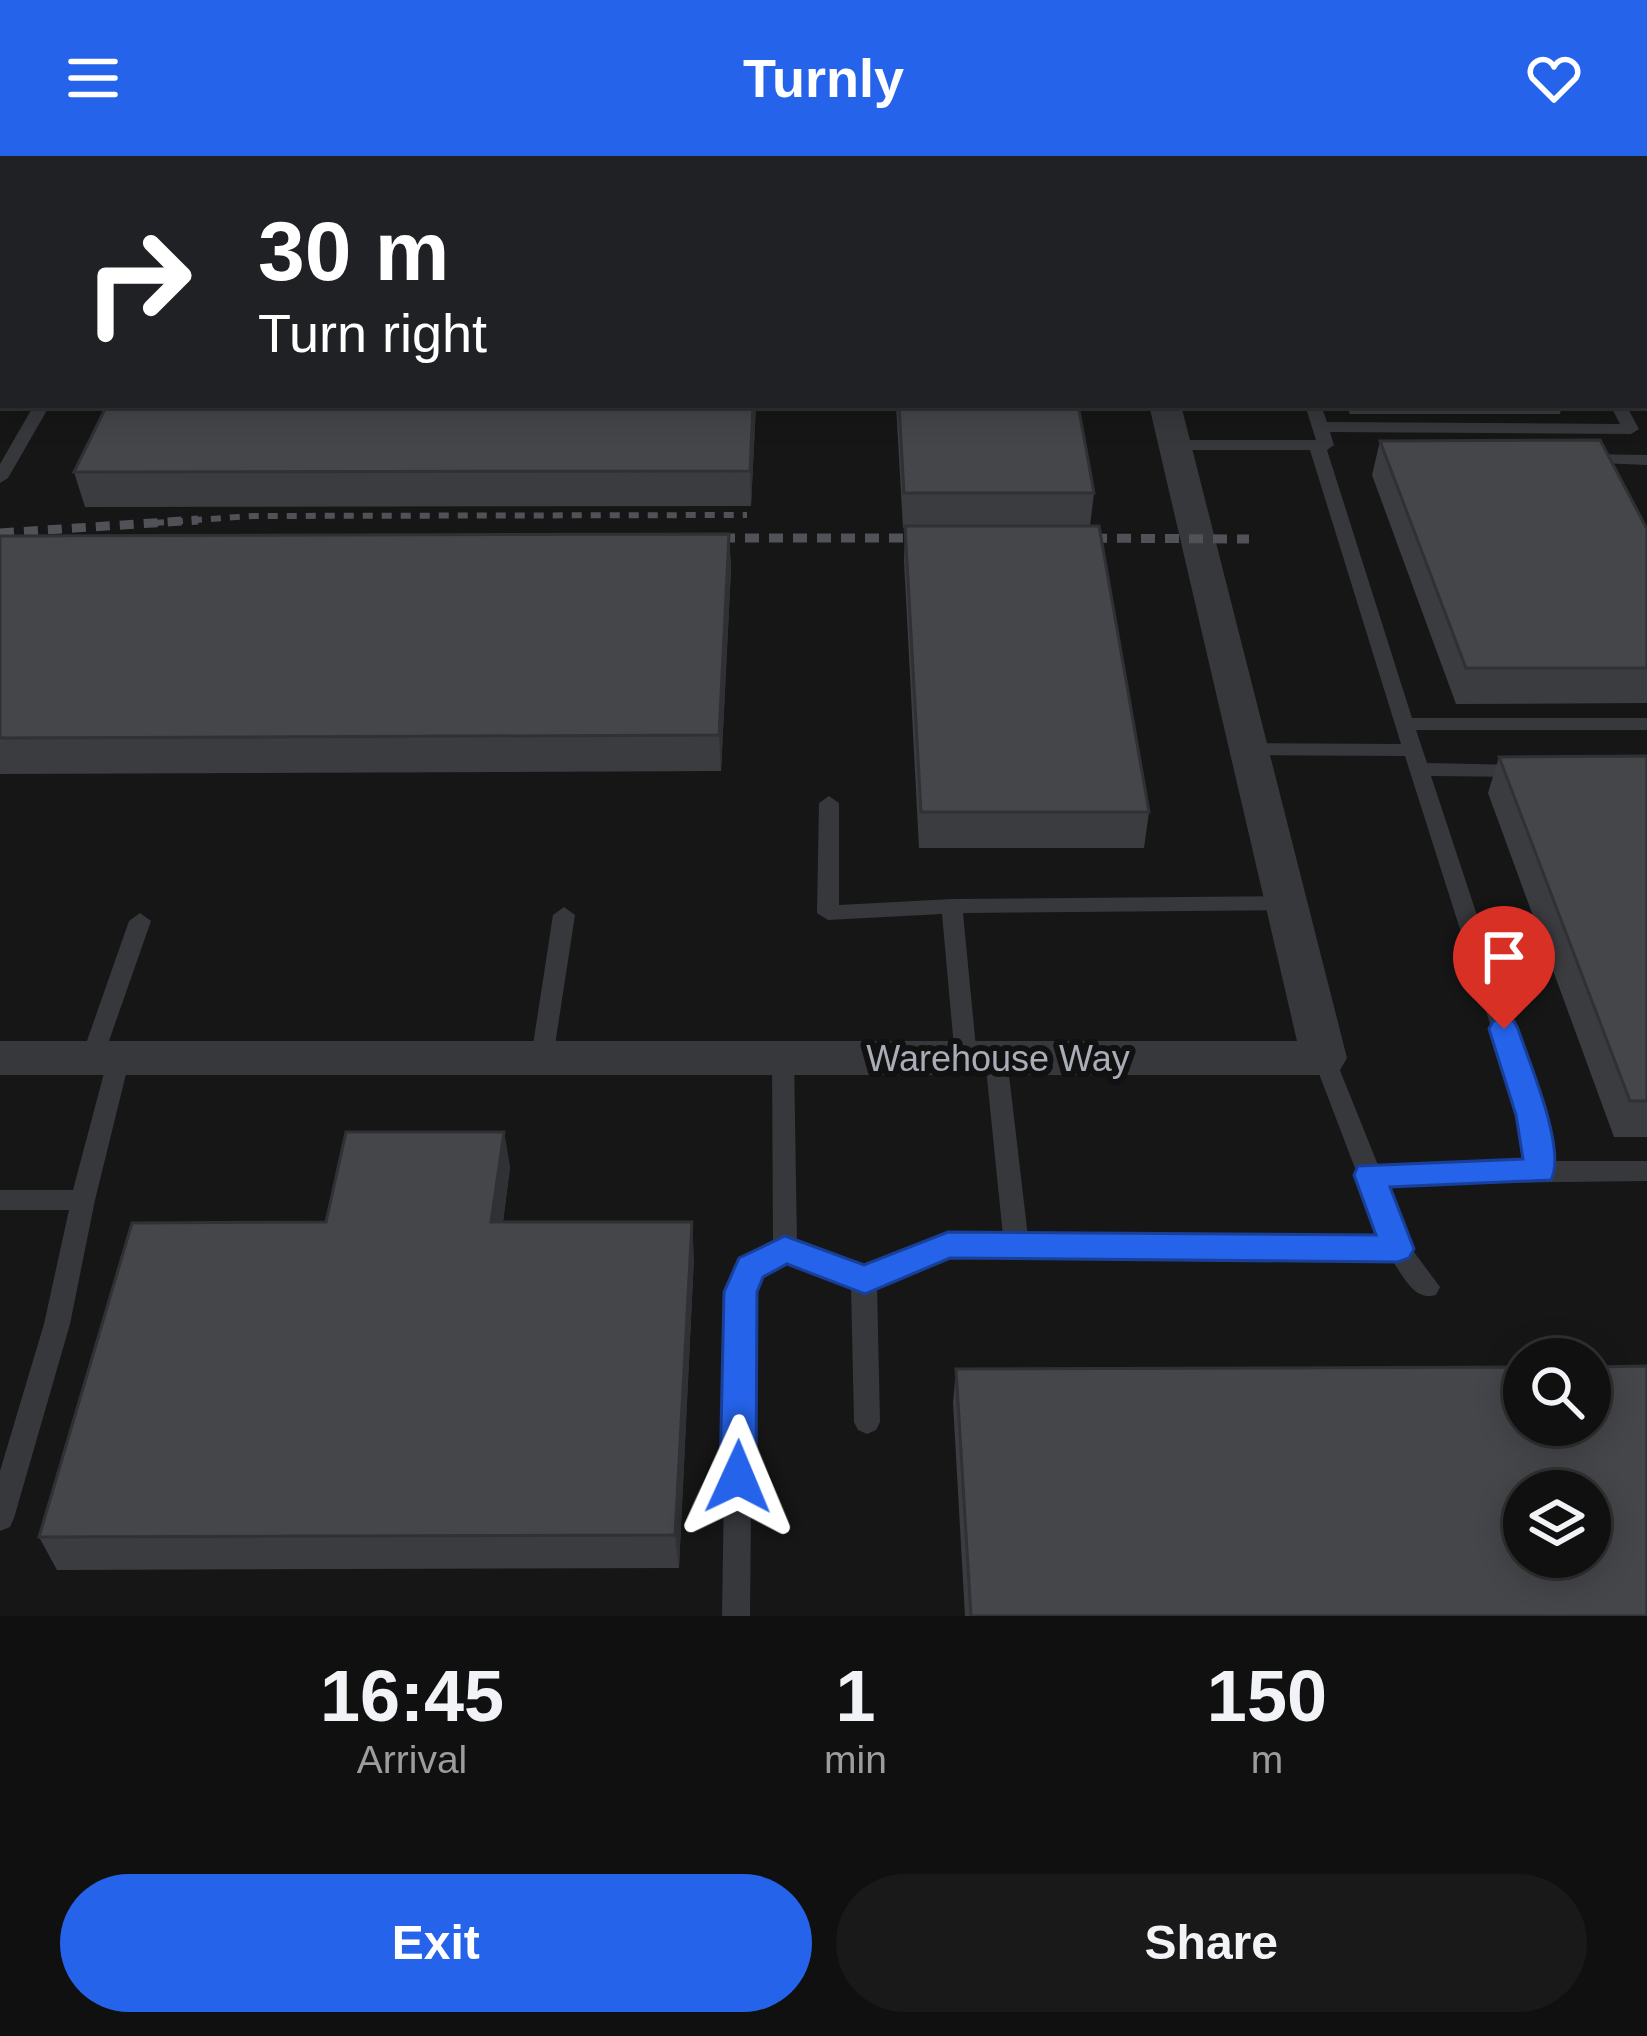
<!DOCTYPE html>
<html lang="en">
<head>
<meta charset="utf-8">
<style>
  :root { --surface:#101011; --page:#19191a; --text:#f1f3f6; --muted:#9c9d9f; --line:#303031; --accent:#2563eb }
  body { margin:0; font-family:Arial,sans-serif; background:var(--page); color:var(--text); height:100vh; display:flex; flex-direction:column; font-size:45px; white-space:nowrap }
  * { box-sizing:border-box; margin:0 }
  p { font-size:39px; color:var(--muted) }
  .icon { flex:none; width:66px; height:66px; fill:none; stroke:currentColor; stroke-width:2; stroke-linecap:round; stroke-linejoin:round }
  .map { position:relative; height:1460px; overflow:hidden }
  .sheet { display:flex; flex-direction:column; background:var(--surface); flex:1 }
  .sheet>* { flex:none }
  .top-card { position:absolute; left:0px; top:0px; width:1647px; height:252px; box-shadow:0 6px 30px #0003,0 0 0 3px var(--line); background:#202124; color:#fff; overflow:hidden }
  .tools { position:absolute; left:1503px; top:1182px; display:grid; gap:24px }
  .tools a { display:grid; place-items:center; width:108px; height:108px; border-radius:50%; background:var(--surface); box-shadow:0 6px 30px #0003,0 0 0 3px var(--line); font-size:60px }
  .pin { position:absolute; display:grid; place-items:center; width:102px; height:102px; color:#fff; margin:-123px -51px; border-radius:50% 50% 50% 0; rotate:-45deg; box-shadow:0 0 12px #0007 }
  .pin .icon { rotate:45deg }
  .me { position:absolute; width:132px; margin:-66px; rotate:1deg; stroke-linejoin:round; filter:drop-shadow(0 0 9px #0008) }
  .turn { display:flex; align-items:center; gap:42px; height:252px; padding:0 60px; font-size:54px }
  .turn .icon { width:156px; height:156px; stroke-width:2.5 }
  .turn b { display:block; font-size:84px; line-height:102px }
  .eta { display:flex; justify-content:space-evenly; align-items:center; height:204px; text-align:center }
  .eta b { font-size:72px; font-weight:700; line-height:84px }
  .action { display:flex; gap:24px; margin-top:auto; padding:24px 60px }
  .action a { flex:1; height:138px; border-radius:72px; background:var(--accent); color:#fff; font-size:48px; font-weight:700; line-height:138px; text-align:center }
  .action a+a { background:var(--page); color:var(--text) }
  header { display:flex; justify-content:space-between; align-items:center; height:156px; padding:0 60px; background:var(--accent); color:#fff; font-size:54px; font-weight:700 }
  .map>svg:first-child { display:block }
  .lines { fill:none; stroke-linecap:round; stroke-linejoin:round }
  .service { fill:#37383c; fill-rule:evenodd }
  .minor { fill:#37383c; fill-rule:evenodd }
  .rail-far1 { stroke:#505257; stroke-width:6; stroke-dasharray:10 9; stroke-linecap:butt }
  .rail { stroke:#505257; stroke-width:9; stroke-dasharray:14 10; stroke-linecap:butt }
  .wall { fill:#3b3c40 }
  .shaded-wall { fill:#303134 }
  .building { fill:#45464a; stroke:#303134; stroke-width:3; fill-rule:evenodd }
  .route { fill:#2563eb; stroke:#184099; stroke-width:3 }
  .labels { text-anchor:middle; stroke-width:12; stroke-linejoin:round; paint-order:stroke }
  .street-label { font-size:36px; fill:#a8adb7; stroke:#111112 }
</style>
</head>
<body>
<header><svg class="icon" aria-label="menu" viewBox="0 0 24 24"><path d="M4 6h16M4 12h16M4 18h16"/></svg>Turnly<svg class="icon" aria-label="heart" viewBox="0 0 24 24"><path d="M12 20l-8-8c-3-5 5-10 8-4 3-6 11-1 8 4z"/></svg></header>
<div class="map">
<svg width="1647" height="1460" viewBox="0 0 1647 1460">
  <rect width="100%" height="100%" fill="#161617"/>
  <g class="lines">
    <g class="service">
      <rect x="772" y="0" width="14" height="3"/>
      <path d="M1222,0h14l1,3h-14z"/>
      <path d="M1500,0h14l1,3h-14z"/>
      <rect x="0" y="15" width="3" height="8"/>
      <path d="M3,34v11l-3,1v-11z"/>
      <rect x="0" y="98" width="3" height="13"/>
      <rect x="0" y="129" width="3" height="8"/>
      <path d="M34,249h16l-42,73 -8,5v-19z"/>
      <path d="M1305,249h16l6,17 293,2 -10,-19h16l13,24 -8,5 -301,-2 4,13 -7,5 85,268h235v12h-231l11,33 94,2 10,6 -10,6 -90,-1 112,339 7,46h97v20l-262,3 23,60 32,43 -4,8c-22,7 -33,-20 -45,-36l-441,-4 -73,31 3,136 -4,8 -9,4 -9,-4 -4,-8 -3,-136 -64,-26 -27,15 -7,17 -3,324h-28l5,-324 15,-31 31,-17 -1,-186 3,-6h16l3,6 3,185 67,26 84,-34 55,1 -18,-178 3,-6h16l3,6 21,179 354,2 -69,-181 3,-6h16l3,6 43,107 149,-3 -8,-47 -114,-359 -156,-1 -10,-6 10,-6 152,1 -91,-294h-135l-8,-5 8,-5h141z"/>
      <path d="M1582,298l65,1v10l-71,-3 -2,-3z"/>
      <path d="M829,640l10,7v102l113,-6 335,-3 11,7 -11,7 -324,3 14,145 -3,6h-16l-3,-6 -13,-144 -114,6 -11,-7 2,-110z"/>
      <path d="M564,751l11,8 -22,143 -3,6h-16l-3,-6 22,-143z"/>
      <path d="M140,757l11,8 -48,137 -3,6h-16l-3,-6 48,-137z"/>
      <path d="M119,893l8,3 3,6 -35,142 -25,124 -56,194 -4,9 -10,4v-60l44,-147 25,-114h-69v-20h73l35,-132 3,-6z"/>
    </g>
    <g class="minor">
      <rect x="1092" y="0" width="26" height="3"/>
      <rect x="0" y="71" width="3" height="16"/>
      <path d="M1149,249h32l166,653 -7,12 -16,5h-1324v-34h1297z"/>
    </g>
    <path class="rail-far1" d="M154,367l98,-7 495,-1"/>
    <g class="rail">
      <path d="M0,377l198,-13"/>
      <path d="M697,382h240"/>
      <path d="M1069,382l180,1"/>
    </g>
  </g>
  <g class="wall">
    <path d="M1257,0h194l2,3h-195z"/>
    <path d="M1644,121l3,5v59h-3z"/>
    <path d="M756,249l-5,101 -666,1 -11,-35z"/>
    <path d="M896,249h182l16,88 -4,33 59,286 -5,36h-225l-15,-287 1,-33h-2z"/>
    <path d="M1346,249h216l-2,9h-210z"/>
    <path d="M1380,285l267,88v174l-191,1 -84,-229z"/>
    <path d="M729,378l2,35 -10,202 -721,3v-238z"/>
    <path d="M1647,600v381h-33l-126,-344 11,-36z"/>
    <path d="M504,976l6,36 -7,54 191,35 -15,311 -622,2 -18,-33 287,-315z"/>
    <path d="M956,1213l691,247h-682l-12,-213z"/>
  </g>
  <g class="shaded-wall">
    <path d="M3,179v52l-3,5v-51z"/>
    <path d="M753,249h3l-5,101 -1,-35z"/>
    <path d="M729,378l2,35 -10,202 -2,-36z"/>
    <path d="M504,976l6,36 -12,90 -7,-36z"/>
    <path d="M692,1066l2,35 -15,311 -4,-33z"/>
  </g>
  <g class="building">
    <path d="M886,0h149l1,3h-150z"/>
    <path d="M1273,0h178l2,3h-179z"/>
    <path d="M1644,121l3,5v26h-3z"/>
    <path d="M0,135h3v44l-3,6z"/>
    <path d="M107,249h646l-3,66 -676,1z"/>
    <path d="M899,249h179l16,88h-190z"/>
    <path d="M1600,284l47,89v139h-181l-86,-227z"/>
    <path d="M905,370h194l50,286h-228z"/>
    <path d="M729,378l-10,201 -719,3v-202z"/>
    <path d="M1647,600v345h-17l-131,-344z"/>
    <path d="M346,976h158l-13,90h201l-17,313 -636,2 93,-314 194,-1z"/>
    <path d="M1647,1210v250h-676l-15,-247 568,-2v58h66v-58zM1524,1335h66v66h-66z"/>
  </g>
  <path class="route" d="M1504,862l10,3 4,8c11,33 49,121 33,151l-161,7 24,62 -5,9 -11,4 -448,-4 -85,36 -78,-30 -24,13 -6,15 -1,185 -6,11 -12,5 -13,-5 -5,-11 4,-185 15,-34 46,-22 79,29 84,-33 428,3 -22,-60 4,-9 165,-7 -7,-44 -27,-86 4,-8z"/>
  <g class="labels">
    <g class="street-label">
      <text x="998" y="915">Warehouse Way</text>
    </g>
  </g>
</svg>
<div class="tools">
<a><svg class="icon" aria-label="search" viewBox="0 0 24 24"><circle cx="10" cy="10" r="6"/><path d="M15 15l6 6"/></svg></a>
<a><svg class="icon" aria-label="layers" viewBox="0 0 24 24"><path d="M12 4l9 5-9 5-9-5zM3 14l9 5 9-5"/></svg></a>
</div>
<div class="pin" style="left:1504px;top:873px;background:#d93025"><svg class="icon" aria-label="arrive" viewBox="0 0 24 24"><path d="M6 21V4h12l-3 4 3 4H6"/></svg></div>
<svg class="me" style="left:738px;top:1321px" viewBox="-20 -20 40 40"><path d="M0-17L14 15 0 8-14 15z" fill="#2563eb" stroke="#fff" stroke-width="4"/></svg>
<div class="top-card">
<div class="turn"><svg class="icon" aria-label="right" viewBox="0 0 24 24"><path d="M7 20v-9h11M14 6l5 5-5 5"/></svg><div><b>30 m</b>Turn right</div></div>
</div>
</div>
<section class="sheet">
<div class="eta">
<div><b>16:45</b><p>Arrival</p></div>
<div><b>1</b><p>min</p></div>
<div><b>150</b><p>m</p></div>
</div>
<div class="action"><a>Exit</a><a>Share</a></div>
</section>
</body>
</html>
